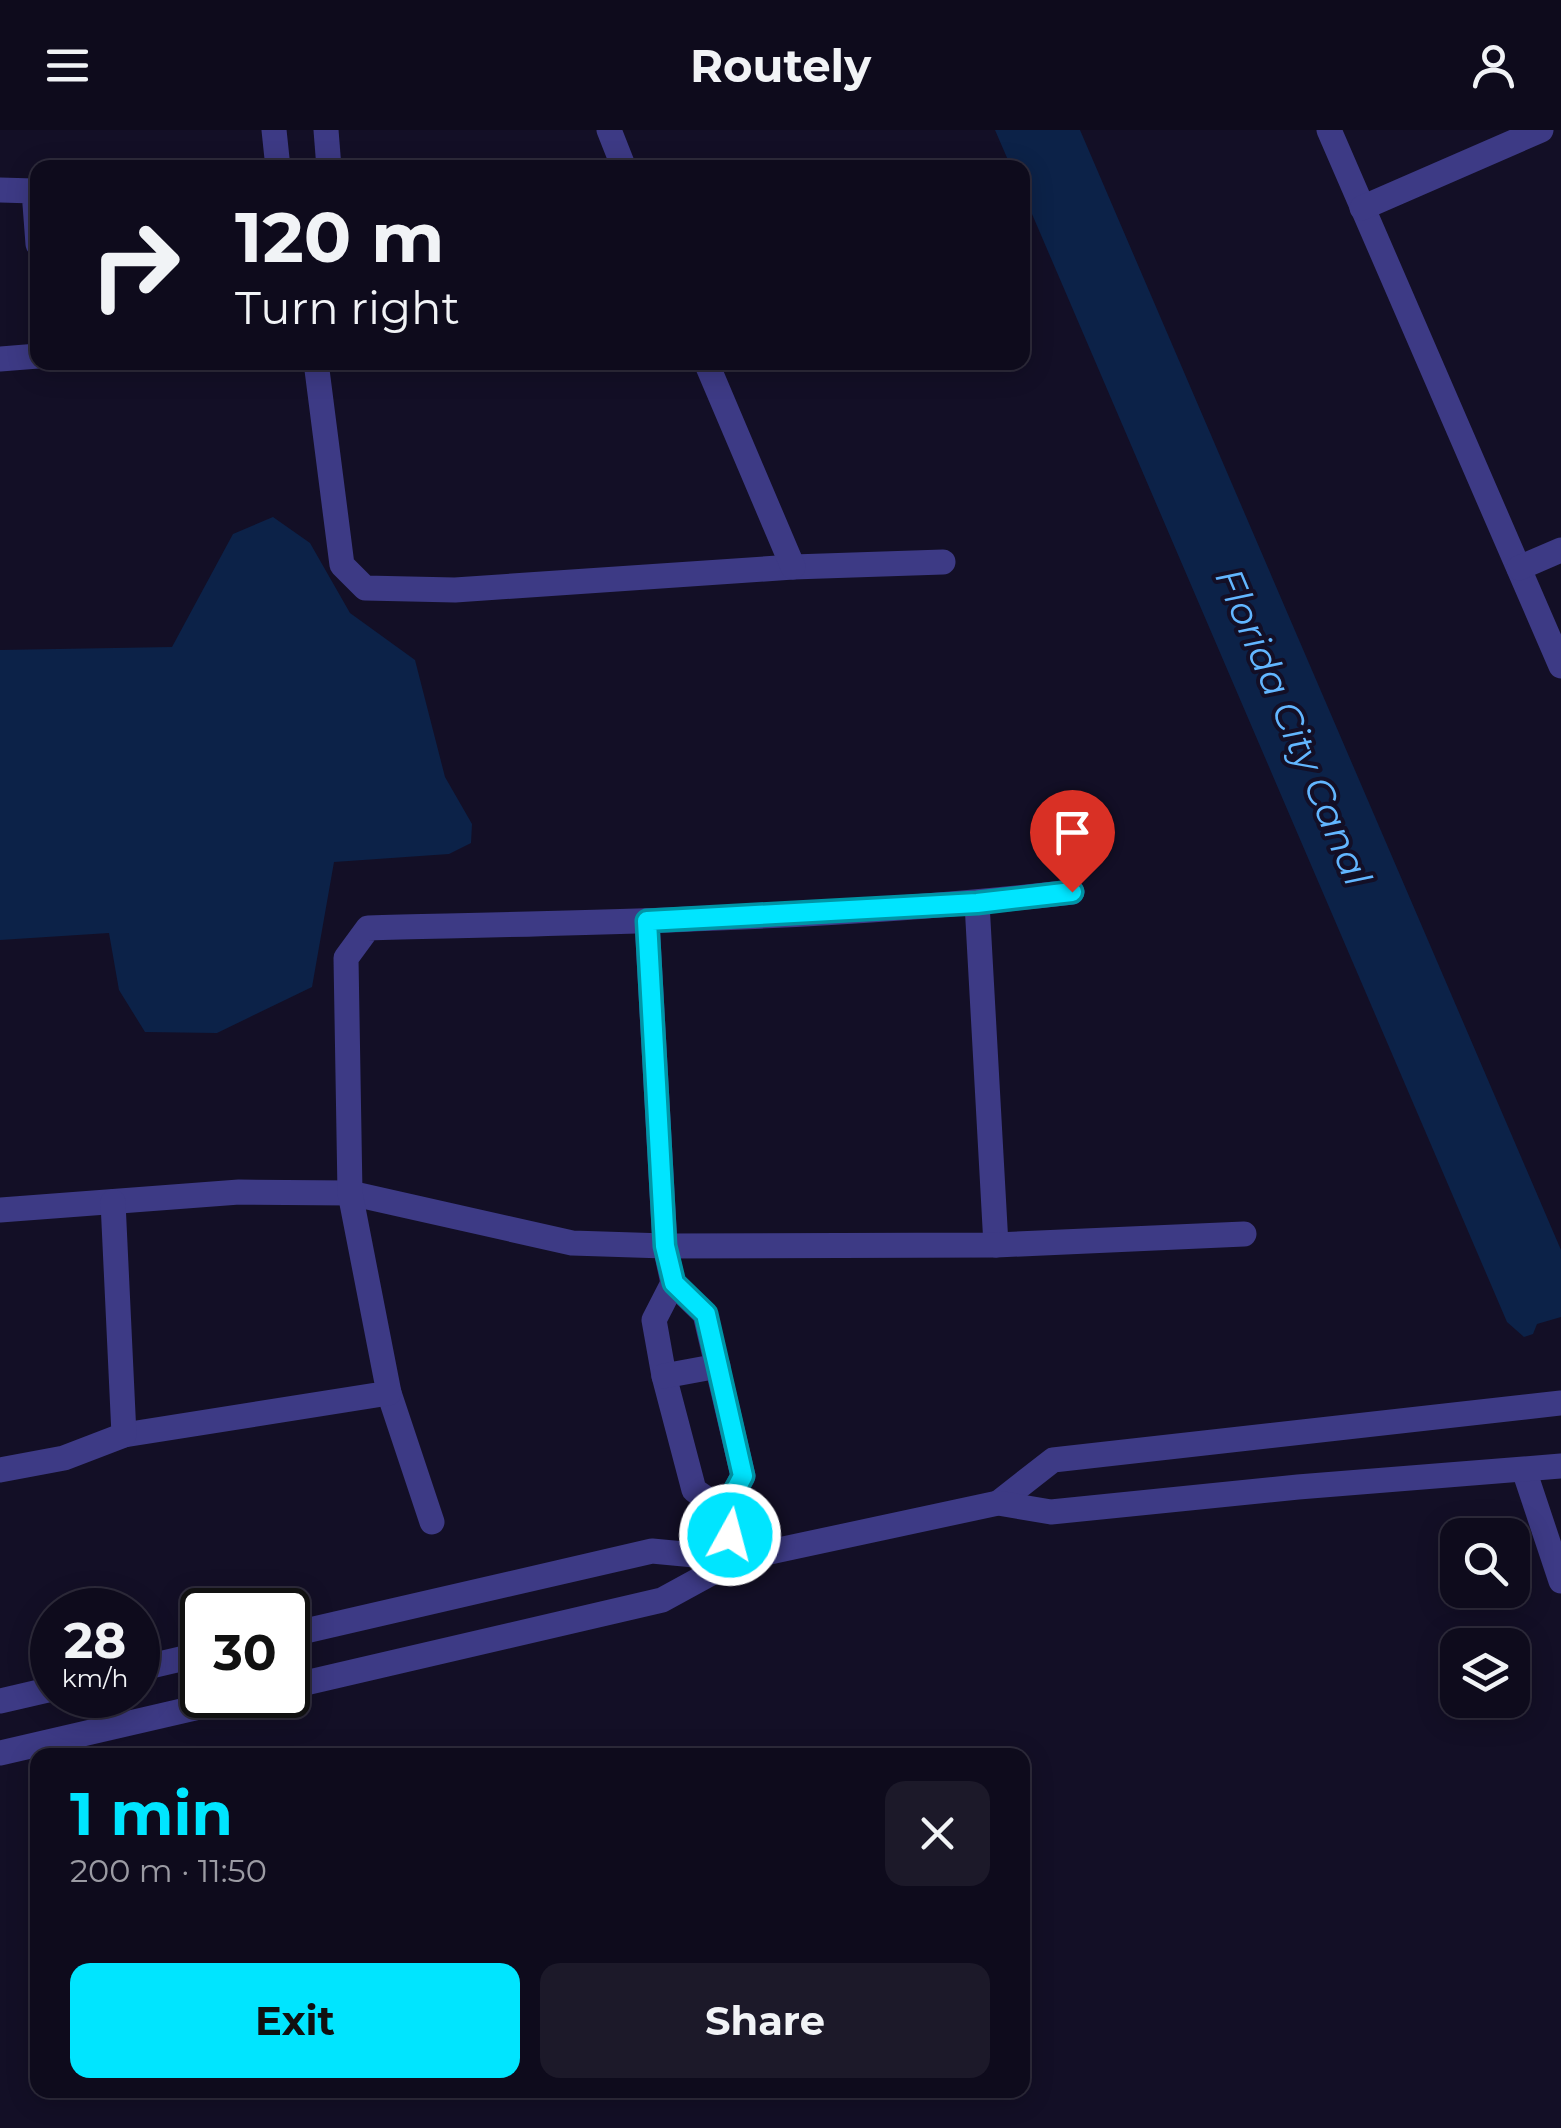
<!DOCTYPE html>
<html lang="en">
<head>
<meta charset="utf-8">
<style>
  :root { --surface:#0e0b1c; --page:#1c1929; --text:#f1f3f6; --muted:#9b9ba3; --line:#2e2b3b; --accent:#00e5ff }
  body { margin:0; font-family:Montserrat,sans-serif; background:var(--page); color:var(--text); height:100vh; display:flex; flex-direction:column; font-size:38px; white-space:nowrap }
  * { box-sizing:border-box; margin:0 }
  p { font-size:32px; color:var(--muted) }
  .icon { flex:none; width:55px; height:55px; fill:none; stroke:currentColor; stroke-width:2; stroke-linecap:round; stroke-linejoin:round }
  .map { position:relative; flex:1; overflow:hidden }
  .side { position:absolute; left:30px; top:1618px; width:1000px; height:350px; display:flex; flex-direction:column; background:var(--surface); border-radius:20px; box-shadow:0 5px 25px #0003,0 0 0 2px var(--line) }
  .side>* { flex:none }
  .banner { position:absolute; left:30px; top:30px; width:1000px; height:210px; border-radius:20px; box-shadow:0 5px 25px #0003,0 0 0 2px var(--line); background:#0e0b1c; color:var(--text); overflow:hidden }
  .fabs { position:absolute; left:1440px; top:1388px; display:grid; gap:20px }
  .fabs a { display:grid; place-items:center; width:90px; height:90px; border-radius:20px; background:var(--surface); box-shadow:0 5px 25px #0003,0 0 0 2px var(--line); font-size:50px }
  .speed { position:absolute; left:30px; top:1458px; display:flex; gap:20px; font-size:50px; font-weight:700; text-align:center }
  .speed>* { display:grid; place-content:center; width:130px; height:130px; border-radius:50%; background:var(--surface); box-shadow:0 5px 25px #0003,0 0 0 2px var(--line); line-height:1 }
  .speed small { font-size:25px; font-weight:400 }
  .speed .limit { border:5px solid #111; border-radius:15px; background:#fff; color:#111 }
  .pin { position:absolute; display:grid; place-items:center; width:85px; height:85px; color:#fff; margin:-102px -42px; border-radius:50% 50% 50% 0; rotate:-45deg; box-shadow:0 0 10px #0007 }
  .pin .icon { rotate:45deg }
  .me { position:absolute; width:110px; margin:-55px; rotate:7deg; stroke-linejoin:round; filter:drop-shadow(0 0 8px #0008) }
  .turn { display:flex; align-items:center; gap:35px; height:210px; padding:0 40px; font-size:45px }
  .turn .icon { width:130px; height:130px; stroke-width:2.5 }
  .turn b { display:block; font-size:70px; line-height:85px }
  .round { display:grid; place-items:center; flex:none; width:105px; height:105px; border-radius:20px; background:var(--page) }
  .headline { display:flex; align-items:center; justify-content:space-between; height:170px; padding:0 40px }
  h1 { font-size:60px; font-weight:700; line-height:75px; color:var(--accent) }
  .button { display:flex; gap:20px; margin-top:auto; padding:20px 40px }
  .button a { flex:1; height:115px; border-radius:20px; background:var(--accent); color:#111; font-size:40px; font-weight:700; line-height:115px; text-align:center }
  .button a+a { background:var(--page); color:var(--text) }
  header { display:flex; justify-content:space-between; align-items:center; height:130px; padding:0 40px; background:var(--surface); font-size:45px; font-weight:700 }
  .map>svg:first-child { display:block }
  .water { fill:#0c2248 }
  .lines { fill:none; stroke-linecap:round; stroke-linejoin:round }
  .minor { stroke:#3d3a85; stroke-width:25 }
  .route-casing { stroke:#0095a6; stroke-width:25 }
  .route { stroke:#00e5ff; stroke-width:18 }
  .labels { text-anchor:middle; stroke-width:8; stroke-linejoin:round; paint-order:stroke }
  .water-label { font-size:38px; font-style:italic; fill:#62b6ff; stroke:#130f26 }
</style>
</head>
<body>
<header><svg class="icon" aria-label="menu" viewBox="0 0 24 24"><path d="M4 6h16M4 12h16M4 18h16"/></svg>Routely<svg class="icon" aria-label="person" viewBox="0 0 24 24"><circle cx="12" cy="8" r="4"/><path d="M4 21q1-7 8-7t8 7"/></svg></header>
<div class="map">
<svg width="1561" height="1998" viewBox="0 0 1561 1998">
  <rect width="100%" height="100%" fill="#130f26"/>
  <g class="water">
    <path d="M995,0h85l481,1120v67l-24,7 -4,10 -9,3 -17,-15 -484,-1129 -1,-25 -11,-1z"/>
    <path d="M273,387l37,26 40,70 65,47 30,117 27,47 -1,19 -22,11 -115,8 -22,125 -95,46 -72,-1 -26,-42 -10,-57 -109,7v-290l172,-3 61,-113z"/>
  </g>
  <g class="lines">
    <g class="minor">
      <path d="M274,0l4,38"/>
      <path d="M326,0l3,38"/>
      <path d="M609,0l15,38"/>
      <path d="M1329,0l232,536"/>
      <path d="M0,60l34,1 4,53"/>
      <path d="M1362,78l179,-78"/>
      <path d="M0,229l38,-3"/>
      <path d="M316,232l26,203 23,23 90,2 338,-23 150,-5"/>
      <path d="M706,232l87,205"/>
      <path d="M1519,438l42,-18"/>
      <path d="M977,773l19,342"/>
      <path d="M647,791l18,325 8,37 32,31 38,162 -19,35"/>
      <path d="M0,1080l239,-18 111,1 222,50 93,3 331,-1 248,-11"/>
      <path d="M673,1153l-19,37 10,56 30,114 30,21 13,48"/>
      <path d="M664,1246l54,-10"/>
      <path d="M389,1263l43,129"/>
      <path d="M124,1305l265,-42 -39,-200 -4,-235 22,-30c235,-6 471,-9 704,-36"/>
      <path d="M0,1340l64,-12 60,-23 -11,-233"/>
      <path d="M1524,1340l37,111"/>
      <path d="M998,1373l55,-43 508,-57"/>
      <path d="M288,1505l364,-84 85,8"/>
      <path d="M138,1539l64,-15"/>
      <path d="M288,1557l374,-87 75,-41 261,-56 53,9 247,-25 263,-21"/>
      <path d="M0,1571l52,-12"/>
      <path d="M0,1623l251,-58"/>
    </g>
  </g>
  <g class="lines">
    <g class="route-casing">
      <path id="route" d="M730,1405l-6,-24 19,-35 -37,-162 -32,-31 -9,-37 -18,-325 330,-18 95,-11"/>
    </g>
    <use href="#route" class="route"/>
  </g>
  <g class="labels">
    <g class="water-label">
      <text transform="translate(1293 597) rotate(67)" y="13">Florida City Canal</text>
    </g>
  </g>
</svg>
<div class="fabs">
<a><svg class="icon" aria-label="search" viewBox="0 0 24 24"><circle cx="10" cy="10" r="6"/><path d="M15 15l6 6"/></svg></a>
<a><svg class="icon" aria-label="layers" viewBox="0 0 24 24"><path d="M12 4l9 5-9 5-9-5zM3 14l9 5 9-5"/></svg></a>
</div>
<div class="speed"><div>28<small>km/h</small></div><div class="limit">30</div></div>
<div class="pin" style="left:1072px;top:762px;background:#d93025"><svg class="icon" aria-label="arrive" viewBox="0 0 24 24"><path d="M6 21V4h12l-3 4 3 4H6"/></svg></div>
<svg class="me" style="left:730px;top:1405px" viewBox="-20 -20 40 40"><circle r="17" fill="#00e5ff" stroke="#fff" stroke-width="3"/><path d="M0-11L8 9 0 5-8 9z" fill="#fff"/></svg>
<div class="banner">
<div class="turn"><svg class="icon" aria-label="right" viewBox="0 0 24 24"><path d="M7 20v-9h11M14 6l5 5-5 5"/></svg><div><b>120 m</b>Turn right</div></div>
</div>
<section class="side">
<div class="headline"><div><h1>1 min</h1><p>200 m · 11:50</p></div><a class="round"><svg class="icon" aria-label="close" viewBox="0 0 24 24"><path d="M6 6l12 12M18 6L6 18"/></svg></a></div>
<div class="button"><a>Exit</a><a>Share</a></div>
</section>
</div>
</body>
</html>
